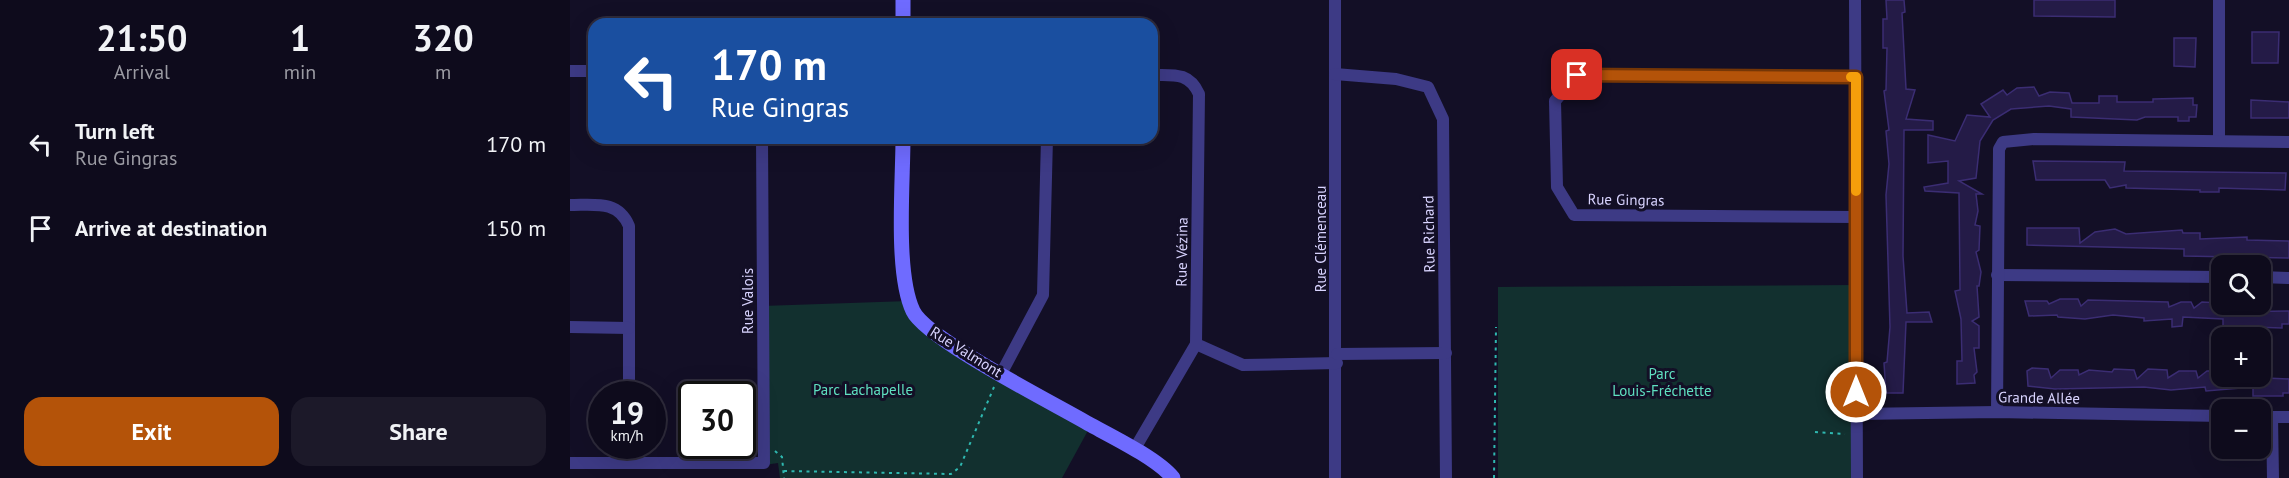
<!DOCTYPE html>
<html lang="en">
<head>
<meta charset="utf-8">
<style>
  :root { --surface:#0e0b1c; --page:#1c1929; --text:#f1f3f6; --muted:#9b9ba3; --line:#2e2b3b; --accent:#b45309 }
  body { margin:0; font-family:"PT Sans",sans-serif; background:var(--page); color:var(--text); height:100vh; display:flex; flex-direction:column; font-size:22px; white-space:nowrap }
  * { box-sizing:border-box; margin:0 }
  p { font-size:20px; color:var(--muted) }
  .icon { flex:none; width:33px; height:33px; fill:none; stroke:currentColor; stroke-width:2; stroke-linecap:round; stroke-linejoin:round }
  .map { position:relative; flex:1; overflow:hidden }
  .details { display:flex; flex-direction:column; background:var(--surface); width:570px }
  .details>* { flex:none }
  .top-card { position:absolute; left:18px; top:18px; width:570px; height:126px; border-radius:18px; box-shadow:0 6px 24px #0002,0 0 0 2px var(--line); background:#1a4fa0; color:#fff; overflow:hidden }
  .tools { position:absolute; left:1641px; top:255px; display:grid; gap:12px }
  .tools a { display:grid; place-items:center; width:60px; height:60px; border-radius:12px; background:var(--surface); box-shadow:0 6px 24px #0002,0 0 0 2px var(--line); font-size:30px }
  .speed { position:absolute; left:18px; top:381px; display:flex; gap:12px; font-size:30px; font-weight:700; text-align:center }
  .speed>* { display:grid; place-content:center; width:78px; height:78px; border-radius:50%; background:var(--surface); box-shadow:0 6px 24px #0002,0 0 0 2px var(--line); line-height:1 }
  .speed small { font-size:15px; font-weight:400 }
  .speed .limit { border:3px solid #111; border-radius:9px; background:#fff; color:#111 }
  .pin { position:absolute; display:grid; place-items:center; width:51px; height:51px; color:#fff; margin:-26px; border-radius:12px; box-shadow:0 3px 9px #0006 }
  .me { position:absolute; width:66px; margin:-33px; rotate:0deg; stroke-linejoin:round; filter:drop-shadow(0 0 4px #0008) }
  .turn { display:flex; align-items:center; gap:21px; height:126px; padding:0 24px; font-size:27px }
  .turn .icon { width:78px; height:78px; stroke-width:2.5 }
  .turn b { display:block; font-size:42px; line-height:51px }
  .eta { display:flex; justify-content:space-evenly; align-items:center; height:102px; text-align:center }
  .eta b { font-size:36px; font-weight:700; line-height:42px }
  .cta { display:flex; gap:12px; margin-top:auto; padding:12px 24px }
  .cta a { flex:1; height:69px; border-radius:18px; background:var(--accent); color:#fff; font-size:24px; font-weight:700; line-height:69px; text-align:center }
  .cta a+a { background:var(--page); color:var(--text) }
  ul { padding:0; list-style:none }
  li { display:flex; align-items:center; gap:18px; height:84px; padding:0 24px }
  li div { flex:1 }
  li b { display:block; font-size:22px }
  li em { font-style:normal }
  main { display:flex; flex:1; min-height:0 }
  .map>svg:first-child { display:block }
  .green { fill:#12302f }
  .building { fill:#241b47; stroke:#3b2d73; stroke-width:1.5 }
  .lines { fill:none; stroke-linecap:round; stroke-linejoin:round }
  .path { stroke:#2fb8b0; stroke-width:2; stroke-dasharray:3 4.5; stroke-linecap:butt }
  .street { stroke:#3d3a85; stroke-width:12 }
  .secondary { stroke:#6f6bff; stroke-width:15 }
  .route-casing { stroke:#753606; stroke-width:15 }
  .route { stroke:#b45309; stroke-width:10 }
  .slow { stroke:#f59e0b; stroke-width:10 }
  .labels { text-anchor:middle; stroke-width:6; stroke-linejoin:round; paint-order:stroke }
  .street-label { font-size:15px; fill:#d9d4ff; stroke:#130f26 }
  .park-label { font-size:15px; fill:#5fe0c0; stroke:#130f26 }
</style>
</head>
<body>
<main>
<section class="details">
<div class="eta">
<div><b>21:50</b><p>Arrival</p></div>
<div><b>1</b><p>min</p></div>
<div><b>320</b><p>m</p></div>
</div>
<ul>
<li><svg class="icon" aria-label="left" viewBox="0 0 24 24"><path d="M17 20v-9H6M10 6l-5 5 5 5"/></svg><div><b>Turn left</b><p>Rue Gingras</p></div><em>170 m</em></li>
<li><svg class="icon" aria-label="arrive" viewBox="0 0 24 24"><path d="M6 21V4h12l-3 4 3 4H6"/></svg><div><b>Arrive at destination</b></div><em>150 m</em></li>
</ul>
<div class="cta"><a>Exit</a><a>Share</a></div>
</section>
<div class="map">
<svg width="1719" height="478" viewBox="0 0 1719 478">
  <rect width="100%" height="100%" fill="#130f26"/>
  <g class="green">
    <path d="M1286,285l1,193h-359v-191z"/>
    <path d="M339,301l5,12 177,112 -29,53h-282l-2,-15 -14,2 -2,-159z"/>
  </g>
  <g class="building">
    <path d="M1316,0h18l1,12 -3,1 4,76 9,1 -9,29 27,2v9h-29l-1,126 4,57 22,-1 3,10h-26l-3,71h-17l-2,-30 3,-1 3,-35 -4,-132 3,-31 -3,-33 3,-1 -5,-39 2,-1 1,-42h-4v-29h4z"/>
    <path d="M1464,0h81v17l-81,-1z"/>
    <path d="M1682,32h27l-1,31h-26z"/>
    <path d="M1604,38h22l-1,29 -21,-1z"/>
    <path d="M1464,87l5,9 11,-4 19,1 3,10h27v-7h18v6h36v-3l40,-1v7h4l-1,12h-7v4h-11v-4h-33l-8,3 -66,-3v-8l-22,-3 -38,3 -18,11 -13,21 -4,37 -17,3 23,13h-6l2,17 -3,14 5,1 -1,24 -3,2 5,20 -2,14h-2l2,31 -7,4 7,5v22h-5l3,24 -3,3 1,8 -18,1v-23h5l-1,-42 -6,-28 5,-1 -1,-97 -34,-2 -1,-4 24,-4v-22l-20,2v-28l27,6 12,-26 23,2 -9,-13 22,-14 4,5 10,-7z"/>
    <path d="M1681,100l38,2v16h-38z"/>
    <path d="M1463,161l92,1 -1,9 162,2 -1,17 -66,-2v4h-19v-2l-74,-2v-3l-16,3 -5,-8h-69z"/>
    <path d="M1457,228h52l1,15 15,-11 20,-3 11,5 56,-4 1,3h17v6l47,-2v3l42,1v17l-105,-2v-7l-157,-4z"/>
    <path d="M1490,299h18l3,7 7,-6 80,2 1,5 12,-5h10l3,6 8,-6 18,1 6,9 63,-1v13h-7v4l-59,-2v-7l-40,-2 -1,9 -10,1v-8l-28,2v-3l-31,-3 -28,4 -27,-2 -1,-2 -28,1 -4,-15h22l2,3z"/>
    <path d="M1462,368l16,1 3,9 9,-8h18l1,5 10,-5 23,2 2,-3 20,1 3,9 11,-10 19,1 1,8 11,-7h17l2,7 9,-7h15v5l67,3v14h-6v3h-30v-9l-47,4 -1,-4 -34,3 -27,-3 -89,2 -27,-3 -1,-15z"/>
  </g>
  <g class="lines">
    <g class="path">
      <path d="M1245,432l30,2"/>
      <path d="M205,451l7,6 2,21"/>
      <path d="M214,471l167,3 9,-7 34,-80"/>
      <path d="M924,478l2,-151"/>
    </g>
    <g class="street">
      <path d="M765,0v478"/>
      <path d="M1285,0l2,478"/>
      <path d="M1649,0v141"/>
      <path d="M0,71h24"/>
      <path d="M765,74l61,5 32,8 15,32 3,359"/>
      <path d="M1285,77l-278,-2 -22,26 2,86 17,28 282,2"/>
      <path d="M0,205c25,0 48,-5 59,21v168"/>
      <path d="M1427,275l225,2"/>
      <path d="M1690,277l29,1"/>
      <path d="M0,327l59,1"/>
      <path d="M626,344l47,21 94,-2"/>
      <path d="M767,354l109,-1"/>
      <path d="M431,374l42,-79 4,-157"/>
      <path d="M1427,412l2,-263 4,-7 31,-3 255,3"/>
      <path d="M1286,414l141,-2 225,4"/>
      <path d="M1690,417h29"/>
      <path d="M1702,417l1,61"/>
      <path d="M564,450l62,-106 3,-250c-10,-22 -25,-19 -47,-19"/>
      <path d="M59,462v-16"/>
      <path d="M0,463h194l-2,-325"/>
    </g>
    <g class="secondary">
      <path d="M333,24v-24"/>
      <path d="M333,138c0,45 -8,135 10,173 13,28 142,93 176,113 22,12 69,35 84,54"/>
    </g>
  </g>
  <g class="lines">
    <g class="route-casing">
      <path id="route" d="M1007,75l279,2v315"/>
    </g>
    <use href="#route" class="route"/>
    <path class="slow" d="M1281,77h5v114"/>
  </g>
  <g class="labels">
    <g class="street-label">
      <text transform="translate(1056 200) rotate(1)" y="5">Rue Gingras</text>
      <text transform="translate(859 234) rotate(-91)" y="5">Rue Richard</text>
      <text transform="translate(751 239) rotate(-90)" y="5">Rue Clémenceau</text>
      <text transform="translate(612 252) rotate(-89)" y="5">Rue Vézina</text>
      <text transform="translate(178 301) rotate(-90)" y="5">Rue Valois</text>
      <text transform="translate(396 352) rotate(32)" y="5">Rue Valmont</text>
      <text transform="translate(1469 398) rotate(1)" y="5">Grande Allée</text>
    </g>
    <g class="park-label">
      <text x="1092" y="379">Parc<tspan x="1092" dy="17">Louis-Fréchette</tspan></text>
      <text x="293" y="395">Parc Lachapelle</text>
    </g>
  </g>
</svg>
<div class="tools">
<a><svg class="icon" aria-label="search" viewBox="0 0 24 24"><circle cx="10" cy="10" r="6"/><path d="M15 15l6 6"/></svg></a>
<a>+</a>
<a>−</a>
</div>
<div class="speed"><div>19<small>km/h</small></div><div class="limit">30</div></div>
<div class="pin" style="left:1007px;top:75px;background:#d93025"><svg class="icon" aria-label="arrive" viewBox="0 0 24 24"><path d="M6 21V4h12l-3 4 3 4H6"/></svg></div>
<svg class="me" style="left:1286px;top:392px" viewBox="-20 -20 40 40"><circle r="17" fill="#b45309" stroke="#fff" stroke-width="3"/><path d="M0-11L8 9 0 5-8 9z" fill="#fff"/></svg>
<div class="top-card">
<div class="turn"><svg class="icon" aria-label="left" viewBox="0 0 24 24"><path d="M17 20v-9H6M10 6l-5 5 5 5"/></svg><div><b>170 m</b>Rue Gingras</div></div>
</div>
</div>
</main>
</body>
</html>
